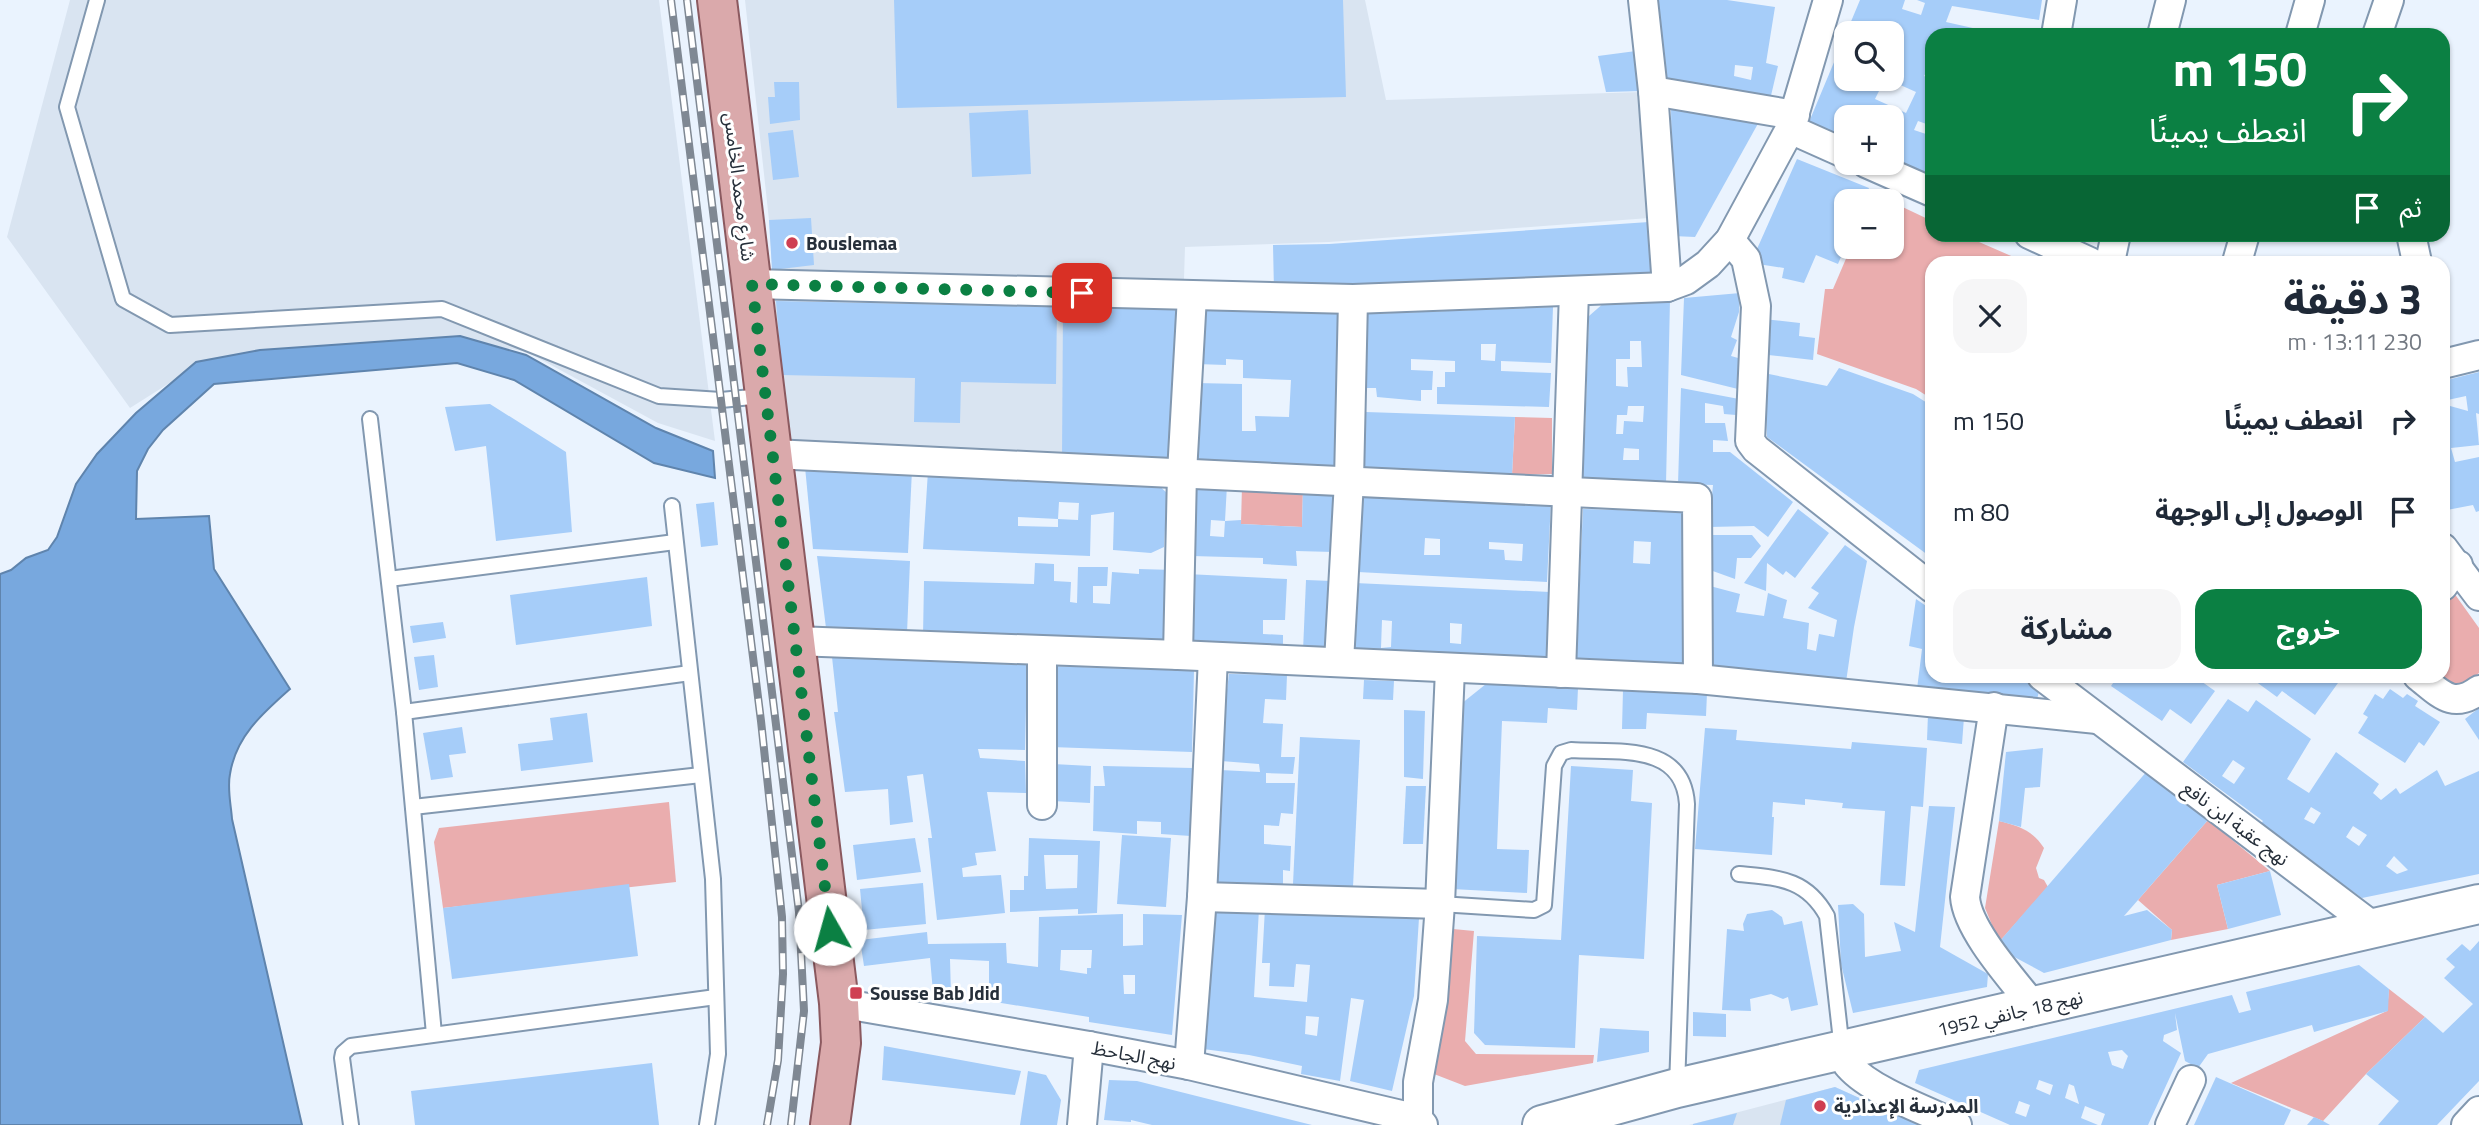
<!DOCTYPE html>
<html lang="ar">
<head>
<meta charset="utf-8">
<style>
  :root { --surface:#fff; --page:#f6f6f7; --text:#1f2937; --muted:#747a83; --accent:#0b8043 }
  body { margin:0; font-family:"Titillium Web","Noto Sans Arabic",sans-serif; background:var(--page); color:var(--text); direction:rtl; height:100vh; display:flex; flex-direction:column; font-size:26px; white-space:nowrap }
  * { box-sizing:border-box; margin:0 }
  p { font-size:23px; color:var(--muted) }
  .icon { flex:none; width:38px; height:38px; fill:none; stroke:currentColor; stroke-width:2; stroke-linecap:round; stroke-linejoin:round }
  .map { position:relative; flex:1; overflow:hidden; direction:ltr }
  .drawer { position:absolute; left:1925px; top:256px; width:525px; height:427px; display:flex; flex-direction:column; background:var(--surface); border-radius:21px; box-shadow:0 2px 5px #0004; direction:rtl }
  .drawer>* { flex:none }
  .guide { position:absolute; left:1925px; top:28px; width:525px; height:214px; border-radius:21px; box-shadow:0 2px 5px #0004; direction:rtl; background:#0b8043; color:#fff; overflow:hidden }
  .tools { position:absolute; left:1834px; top:21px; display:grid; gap:14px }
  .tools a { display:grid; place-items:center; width:70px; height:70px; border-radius:14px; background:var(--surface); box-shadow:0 2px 5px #0004; font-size:35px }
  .pin { position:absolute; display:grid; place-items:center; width:60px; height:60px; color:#fff; margin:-30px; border-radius:14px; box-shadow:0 4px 10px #0006 }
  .me { position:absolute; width:77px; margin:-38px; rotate:353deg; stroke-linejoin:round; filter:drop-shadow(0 0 5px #0008) }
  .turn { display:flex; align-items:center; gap:24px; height:147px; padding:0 28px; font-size:32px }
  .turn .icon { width:91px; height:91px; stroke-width:2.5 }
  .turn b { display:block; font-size:49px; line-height:60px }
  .then { display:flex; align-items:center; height:66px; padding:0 28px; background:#0003; gap:14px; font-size:26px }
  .round { display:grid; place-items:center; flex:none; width:74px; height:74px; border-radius:21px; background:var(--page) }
  .head { display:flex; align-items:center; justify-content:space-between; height:119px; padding:0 28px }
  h1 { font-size:42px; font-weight:700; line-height:52px }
  .button { display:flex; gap:14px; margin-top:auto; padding:14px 28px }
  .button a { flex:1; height:80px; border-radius:21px; background:var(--accent); color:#fff; font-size:28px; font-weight:700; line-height:80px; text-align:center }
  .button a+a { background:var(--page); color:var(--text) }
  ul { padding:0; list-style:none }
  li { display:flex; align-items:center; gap:21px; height:91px; padding:0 28px }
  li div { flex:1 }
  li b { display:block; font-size:26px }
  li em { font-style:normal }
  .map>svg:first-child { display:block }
  .built { fill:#d9e4f1 }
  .green { fill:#eaadae }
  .water { fill:#78a8de; stroke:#5f84ad; stroke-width:2 }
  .building { fill:#a6cdf9; fill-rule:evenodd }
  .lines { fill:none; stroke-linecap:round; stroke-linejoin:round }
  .service-casing { stroke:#8298b0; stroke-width:18 }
  .minor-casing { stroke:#8298b0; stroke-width:32 }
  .secondary-casing { stroke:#8298b0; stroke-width:42 }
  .primary-casing { stroke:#8b595f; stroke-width:42 }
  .service { stroke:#fff; stroke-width:14 }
  .minor { stroke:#fff; stroke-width:28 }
  .secondary { stroke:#fff; stroke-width:38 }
  .primary { stroke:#daa9ab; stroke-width:38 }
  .rail-casing { stroke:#7f8893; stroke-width:8 }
  .rail { stroke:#fff; stroke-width:5; stroke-dasharray:16; stroke-linecap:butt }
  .route { stroke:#0b8043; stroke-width:12; stroke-dasharray:0 21.6 }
  .poi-dot { fill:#cf3f52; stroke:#fff; stroke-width:2.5 }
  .labels { text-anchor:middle; stroke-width:6; stroke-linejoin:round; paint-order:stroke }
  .street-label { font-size:19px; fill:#262f3a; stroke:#fff }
  .poi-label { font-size:19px; font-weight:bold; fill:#262f3a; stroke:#fff; text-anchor:start }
</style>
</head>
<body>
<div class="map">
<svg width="2479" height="1125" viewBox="0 0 2479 1125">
  <rect width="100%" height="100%" fill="#eaf3fe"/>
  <g class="built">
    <path d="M70,0h589l56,441 -57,-18 -131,-71 -67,-13 -262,26 -68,43 -123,-171z"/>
    <path d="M745,0h620l21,100 256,-8 7,126 -320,24 -144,5 -7,219 -393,-22 -16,-224z"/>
    <path d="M1835,1087l84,38h-230z"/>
  </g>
  <g class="green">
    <path d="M1892,202l40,19v13l31,1 62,27h-93v137l-16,-10 -99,-35 8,-65h8l18,-42h41z"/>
    <path d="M1515,417l37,1v56l-40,1z"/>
    <path d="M1242,486l61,2 -1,39 -61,-3z"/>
    <path d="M2454,593l25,35v45l-15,12 -9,2 -19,-11h7v-68z"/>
    <path d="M669,802l7,80 -233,26 -9,-66 5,-14z"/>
    <path d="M2208,820l62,51 -53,14 11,44 -57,11 1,-10 -34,-30z"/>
    <path d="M1999,821c20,5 33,9 45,27l-8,20 3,10 5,2 4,7 -49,55 -14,-34z"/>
    <path d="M1453,929l21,2 -9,110 11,13 118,1 -1,8 -128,23 -31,-12 11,-70z"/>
    <path d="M2389,989l36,28 -59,57 -43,47 -92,-38 156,-72z"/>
  </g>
  <path class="water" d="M460,336l66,19 130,73 57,23 2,27 -61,-15 -140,-83 -57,-17 -243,21 -51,46 -15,19 -11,22 -1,48 73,-3 5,53 76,120c-27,24 -54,47 -60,85 -3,14 1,31 2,45l70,306h-302v-551l11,-4 15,-12 22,-8 9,-13 19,-53 21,-30 39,-41 60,-51 64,-12z"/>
  <g class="building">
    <path d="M894,0h449l3,97 -449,11z"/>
    <path d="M1649,0h78l48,7 -9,56 12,3 -9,38 -92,-14 -18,-15zM1735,65l18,2 -2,13 -17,-4z"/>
    <path d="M1860,0h45l-3,9 19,6 4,-12 -8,-3h125l-3,20 -87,-14 -6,16 58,13h-72v28l-8,13 8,3v21l-2,-1 -5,13 7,3v11l-14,-5 -4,9 18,6v41l-5,-1 1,-3 -36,-14v-42h-46v22l-37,-17zM1846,33h46v46h-5l29,13 -10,21 -31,-14 10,-20h-39z"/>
    <path d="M1636,51l6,40 -36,1 -8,-36z"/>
    <path d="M774,82h25l1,38 -30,4 -2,-27h7z"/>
    <path d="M1671,109l89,11 -65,117 -22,-1z"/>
    <path d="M1028,110l3,64 -59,3 -3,-64z"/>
    <path d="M793,130l6,47 -26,3 -5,-47z"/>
    <path d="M1797,159l72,29 -5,13h-18v10l-7,-3 -5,11 12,4v22l-8,19 -22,-9 -12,28 -22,-5 2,-10 -26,-4 -5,-6z"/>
    <path d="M811,218l3,47 -42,5 -3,-50z"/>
    <path d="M1649,222l3,52 -378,17 -1,-46 56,-1z"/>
    <path d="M1740,293l-1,19 -8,25 6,3 -6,16 18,5 -7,29 -61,-15 3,-77z"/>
    <path d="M1670,299l-4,185 -87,-3 2,-48h4l4,-117 16,-14zM1630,341h11l1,26h-15l1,20 -12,-1v-27h14zM1628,406h16l-1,16 -19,-1 -1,13h-7l1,-19h10zM1624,448l15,1v11h-16z"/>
    <path d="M776,301l281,6 -1,77 -95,-2 -1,41 -46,-1 1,-44 -133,-3z"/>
    <path d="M1183,307l-8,157 -113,-6 1,-150z"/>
    <path d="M1553,307l-2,56 -50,-2v10l50,2 -2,34 -112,-3v-17h8v-15h10v-11l-44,-2v11l22,1 -1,19h-11v11l-44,-4 -1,-9h-10l1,-74zM1481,344h15l-1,17 -14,-1z"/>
    <path d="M1199,309l141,5 -6,154 -141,-6 3,-79 46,1v47h14l-1,-15 34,1 2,-37 -48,-2v-18l-17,-1v6l-30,-1z"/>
    <path d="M1763,319l37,4 -1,13 16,2 -2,22 -54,-6z"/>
    <path d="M1839,368l74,26 19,12v152l-165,-121 -3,-64 63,13z"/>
    <path d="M2479,372v42l-3,-1 3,32 -28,3 4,14 24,-5v54l-3,1 -3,-7 -26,5 1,7 -5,2v-115l25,7 -2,-15 -23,5v-20z"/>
    <path d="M1681,388l58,11 -3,16 -12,-1 -1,-8 -18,-3v20h20l3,18 -15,-1v12h17l63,50 -25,35 -14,-11 -45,1 4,-42 -35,-1z"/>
    <path d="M490,404l76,48 6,80 -76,9 -10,-95 -31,5 -10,-44z"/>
    <path d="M1366,412l149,5 -3,58 -148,-6z"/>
    <path d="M805,467l107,3 -4,83 -95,-4z"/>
    <path d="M928,471l228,12 11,10 -3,54 -13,6 -38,-3 1,-38 -23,3 -1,41 -167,-7zM1059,502l20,1 -1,17 -20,-1v8l-40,-1v-9l40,2z"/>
    <path d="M1193,483l34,2 -2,36 -14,-1 -1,16 14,1 1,-16 16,-1v4l61,3 1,-39 33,2 -2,62 -38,-1 1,15 -34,-2v-6l-71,-2z"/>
    <path d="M1361,491l190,10 -4,81 -189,-10zM1425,538l15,1v16h-16zM1489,542l34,2 -1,17 -17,-1 -1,-10 -15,-1z"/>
    <path d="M714,502l4,43 -17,2 -5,-43z"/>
    <path d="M1583,509l103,3 2,154 -112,-4zM1634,541l17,1 -1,22 -17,-1z"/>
    <path d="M1798,509l31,24 -34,45 -9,-7 -3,4 -16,-12 -1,28 -22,-8z"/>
    <path d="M1709,535h43l9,11 -10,12h-14l-2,21 -25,-9z"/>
    <path d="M1845,545l22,16 -13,66 -8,55 -136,-12v-84l30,8 -4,18 28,4 4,-23 19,7 -4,18 26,5 -2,26 9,2 3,-17 15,3 3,-17 -29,-12 11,-15 -8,-5z"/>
    <path d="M817,556l93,5 -3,72 -81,-5z"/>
    <path d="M1035,563l19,1v17l17,1 -1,20 7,1 1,-36h30l-1,19h-14v17l17,1 2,-32 27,2v-5l35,1 -3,73 -248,-7 1,-55 110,3z"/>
    <path d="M1187,574l100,5 -2,41h-22v14l20,1v14l-99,-4z"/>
    <path d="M647,577l5,49 -136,19 -6,-50z"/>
    <path d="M1306,580l26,1 -3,71 -26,-1z"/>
    <path d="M1355,583l195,9 -3,69 -195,-9zM1382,620l10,1 -1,26 -10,1zM1450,623l12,1 -1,20 -11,-1z"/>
    <path d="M1916,599l16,11v66h86l21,15 -2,9 -120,-11 5,-40 -13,-3z"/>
    <path d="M443,622l3,16 -33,5 -3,-17z"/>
    <path d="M434,655l4,32 -19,3 -5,-33z"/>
    <path d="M832,657l195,8 -2,85 -47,-1 2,9 45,3 1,32 -39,-1 9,59 -21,2 2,12 -15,3 1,9 38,-2 4,38 -68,7 -9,-82h4l-9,-64 -16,2 6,46 -23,3 -2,-36 -43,3 -11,-80h4z"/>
    <path d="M1053,666l141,5 -2,81 -141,-5z"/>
    <path d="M1229,674l58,1 -1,25 -21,-1 -2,24 20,1 -2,33h14l-2,17 -27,-1v10h29l-2,31 -12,-1 -2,13 -15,-1v19l27,2 -1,25 -7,-1v17l-67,-3 4,-114 40,2 -1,-8 -38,-3 2,-40z"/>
    <path d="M2118,676h83l-3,3 17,12 -24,33 -21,-15 -8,12 -51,-35z"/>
    <path d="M2260,676h83l-28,39 -33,-24 -5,6 -22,-16z"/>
    <path d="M1364,680l30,1 -1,19 -30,-1z"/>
    <path d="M1486,684l92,4 -1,22 -29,-2 -1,15 -45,-2 -5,128 32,1 -2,43 -75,-4 9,-185z"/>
    <path d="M2390,689l13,9 4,-4 11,7 -3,5 25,16 -16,24 -5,-4 -14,21 -47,-30 10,-16 -5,-3 12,-20 8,5z"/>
    <path d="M1623,690l84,3 -1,23 -59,-3 -1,16h-24z"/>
    <path d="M2228,699l20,13 8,-12 55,39 -24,40 22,14 27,-41 43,32 -6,9 8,7 15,-12 4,6 37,-24 8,16 34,-15v103l-117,24 -102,-73 3,-4 -80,-59zM2233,760l12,8 -11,16 -12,-8zM2311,807l10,6 -7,11 -10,-5zM2353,826l14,9 -8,11 -13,-9zM2394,856l14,14 -11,4 -11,-8z"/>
    <path d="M2479,708v32l-14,-21z"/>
    <path d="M1404,710l21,1 -2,68 -19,-2z"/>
    <path d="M587,713l6,49 -72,9 -3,-27 35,-4 -3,-22z"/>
    <path d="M1928,714l36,3 -2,27 -35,-4z"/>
    <path d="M462,727l4,26 -17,2 4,22 -22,3 -8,-47z"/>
    <path d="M1705,728l32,2 -1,10 115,9 1,-7 75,6 -4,59 -12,-1 -6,80 -25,-1 5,-74 -43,-3 1,-5 -38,-4v6l-32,-3 -1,15h2l-2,38 -77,-6z"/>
    <path d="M1300,737l60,3 -7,147 -60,-3z"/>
    <path d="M2043,748l-3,39 -15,1 -4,39 -22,-6 7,-69z"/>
    <path d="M1053,764l38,2 -1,37 -38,-2z"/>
    <path d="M1103,766l90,2 -2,68 -30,-2v-12l-24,-1v13l-44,-3 1,-45h11z"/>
    <path d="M1571,766l62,4 -2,31 21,2 -8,156 -65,-4 -4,93 -90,-3 -11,-12 3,-97 84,4z"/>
    <path d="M2148,770l60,50 -84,96 23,-6 25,20 -1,10 -127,33 -39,-21 -6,-10z"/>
    <path d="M1406,786h20l-3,58h-20z"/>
    <path d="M1929,806l26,1 -15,140 48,27 -1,13 -134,26 -12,-49 -3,-59 15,-1 11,10 1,43 36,-6 -7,-29 21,10z"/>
    <path d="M1122,835l49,3 -5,69 -49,-3z"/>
    <path d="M915,838l6,34 -64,8 -4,-35z"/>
    <path d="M1029,838l71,3 -3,72 -19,1v-5l-68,3v-22h14v-14h4zM1044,855h34l-1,33 -31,1z"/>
    <path d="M2270,871l11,44 -53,14 -11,-44z"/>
    <path d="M923,883l3,41 -62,6 -4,-41z"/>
    <path d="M629,884l9,72 -186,23 -9,-71z"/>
    <path d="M1212,908l47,1 -5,88 53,5 3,-37 -14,-1 -2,23 -25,-1 1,-23h-8l3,-55 154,10 -5,78 -22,95 -42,-10 14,-81 -13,-2 -11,83 -39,-7 1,-8 -53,-11 -46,-6zM1306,1016l13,1 -2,19 -12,-2z"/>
    <path d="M1772,910l10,7 2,8 18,-4 16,84 -27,6 -3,-14 -5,2 -12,-5 -21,5 1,12 -29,-1 5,-81 17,2 -1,-7 4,-10z"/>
    <path d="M1123,914v32l20,-1v-31l39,1 -10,120 -83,-13v-5l-100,-16v-40l-39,-2 1,36 -18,-3 -3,-34 -66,8 -4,-26 67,-8 1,12 78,-1 1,20 31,4 1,-50zM1061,950h31l-1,18h-4v6l-27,-4zM1123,975h12v19h-11z"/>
    <path d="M2479,941v140l-42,44h-59l21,-24 -33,-27 59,-57 18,16 30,-29 -29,-26 11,-11 -9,-8 16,-15 8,7z"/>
    <path d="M2359,965l30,24 -1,22 -74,21 -2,-7 -104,29 -10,14 -13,-7 -10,-48 2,17 -13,5 -1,6 18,12 -33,72h-47l4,-11 -20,-8 -4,12 17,7h-88l-95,-42 4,-13 313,-75 7,18 12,-3 -5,-18zM2122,1050l6,6 -5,13 -11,-4 -4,-13zM2039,1080l14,5 -3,10 -14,-6zM2069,1084l5,2 5,18 -14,-6zM2019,1101l11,4 -4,12 -11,-4z"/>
    <path d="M1693,1012l33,2v23l-33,-1z"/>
    <path d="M1600,1028l49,3v21l-52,10z"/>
    <path d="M884,1046l137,25 -6,24 -133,-15z"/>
    <path d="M652,1063l7,62h-244l-4,-34z"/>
    <path d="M1028,1071l18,4 15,25 -4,25h-37z"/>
    <path d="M2216,1077l75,33 -7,15h-90z"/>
    <path d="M1109,1080l28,1 175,44h-160l-21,-5v2l-27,-2z"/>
    <path d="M1835,1087l84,38h-139l6,-25z"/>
    <path d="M1737,1113l-4,12h-40v-1z"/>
    <path d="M2314,1117l9,4 7,4h-23z"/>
  </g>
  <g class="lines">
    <g class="service-casing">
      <g id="service">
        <path d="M97,0l-30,107 56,192 47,26 272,-16 217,87 62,4 41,-4"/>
        <path d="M370,419l34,293 30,322"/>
        <path d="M672,506l41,373 5,175 -11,71"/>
        <path d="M389,579l286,-37"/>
        <path d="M404,712l286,-39"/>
        <path d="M413,807l288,-32"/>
        <path d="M1739,874c39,4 67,4 88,42l15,134"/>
        <path d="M1440,904l94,6 10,-5 10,-139 7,-13 10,-3c46,3 112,-8 116,54l-10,283"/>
        <path d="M351,1125l-9,-67 1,-5 8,-7 365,-49"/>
      </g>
    </g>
    <g class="minor-casing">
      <g id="minor">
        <path d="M1643,0l10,91 14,196"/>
        <path d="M2056,35l6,-35"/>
        <path d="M2162,35l9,-35"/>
        <path d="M2300,35l10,-35"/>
        <path d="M2377,35l12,-35"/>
        <path d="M1653,91l142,24"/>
        <path d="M1790,129l56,25"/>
        <path d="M1866,163l66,29"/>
        <path d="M2029,234l61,28"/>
        <path d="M2411,234l6,28"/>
        <path d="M1730,240l16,19 10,47 -6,135 6,8 176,139"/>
        <path d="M2110,262l6,-28"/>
        <path d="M2237,262l8,-28"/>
        <path d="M752,284l601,15 314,-12 19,-7 22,-16 22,-24 60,-111 38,-129"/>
        <path d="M2443,364l36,-9"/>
        <path d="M773,454l924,44 1,181"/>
        <path d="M2443,548l36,48"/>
        <path d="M2443,586l15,-21"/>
        <path d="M795,641l383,14 520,24 399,40"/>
        <path d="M1042,651v154"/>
        <path d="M1178,655l4,-182 10,-177"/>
        <path d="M1339,662l10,-181 4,-182"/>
        <path d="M1561,673l13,-381"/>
        <path d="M2042,676l333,252"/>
        <path d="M2418,676c22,17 34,34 61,14"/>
        <path d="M1994,707l-29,190c2,33 49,84 70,111"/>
        <path d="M1202,897l238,7"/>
        <path d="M839,1003l250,43 100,19 229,54 5,6"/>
        <path d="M1842,1051c2,6 3,11 7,15 22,25 78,45 108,59"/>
        <path d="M1189,1065l13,-168 11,-240"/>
        <path d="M1418,1119v-37l15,-82 7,-96 10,-235"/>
        <path d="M1082,1125l7,-79"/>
        <path d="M2170,1125l21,-45"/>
        <path d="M2466,1125l13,-14"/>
      </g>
    </g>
    <g class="secondary-casing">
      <path id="secondary" d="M1542,1125l135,-37 802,-184"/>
    </g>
    <g class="primary-casing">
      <path id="primary" d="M717,0l122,1003 2,40 -11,82"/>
    </g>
    <use href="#service" class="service"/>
    <use href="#minor" class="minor"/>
    <use href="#secondary" class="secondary"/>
    <use href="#primary" class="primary"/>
    <g class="rail-casing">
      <g id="rail">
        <path d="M671,0l90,721 21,196 1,57 -5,86 -11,65"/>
        <path d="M687,0l112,912 5,99 -13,114"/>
      </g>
    </g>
    <use href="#rail" class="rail"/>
  </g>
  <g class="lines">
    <path class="route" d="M830,929l-78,-645 330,9"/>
  </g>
  <g class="poi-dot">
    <circle cx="792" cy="243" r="7"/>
    <rect x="849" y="986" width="14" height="14" rx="3.5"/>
    <circle cx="1820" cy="1106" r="7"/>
  </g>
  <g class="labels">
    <g class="street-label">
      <text transform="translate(740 187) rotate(83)" y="7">شارع محمد الخامس</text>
      <text transform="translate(2236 823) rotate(37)" y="7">نهج عقبة ابن نافع</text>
      <text transform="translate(2010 1013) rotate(-13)" y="7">نهج 18 جانفي 1952</text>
      <text transform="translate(1134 1055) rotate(11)" y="7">نهج الجاحظ</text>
    </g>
    <g class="poi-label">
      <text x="806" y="250">Bouslemaa</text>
      <text x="870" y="1000">Sousse Bab Jdid</text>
      <text x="1834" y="1113">المدرسة الإعدادية</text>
    </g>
  </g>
</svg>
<div class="tools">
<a><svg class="icon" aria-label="search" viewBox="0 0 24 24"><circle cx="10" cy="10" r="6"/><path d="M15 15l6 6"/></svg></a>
<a>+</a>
<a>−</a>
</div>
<div class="pin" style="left:1082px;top:293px;background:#d93025"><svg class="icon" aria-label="arrive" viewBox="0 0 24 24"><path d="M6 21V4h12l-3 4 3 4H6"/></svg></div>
<svg class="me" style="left:830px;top:929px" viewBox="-20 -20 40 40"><circle r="19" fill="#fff"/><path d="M0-13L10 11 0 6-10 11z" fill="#0b8043"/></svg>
<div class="guide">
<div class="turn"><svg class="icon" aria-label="right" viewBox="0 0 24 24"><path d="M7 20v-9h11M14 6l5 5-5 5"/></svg><div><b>150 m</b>انعطف يمينًا</div></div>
<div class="then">ثم<svg class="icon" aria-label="arrive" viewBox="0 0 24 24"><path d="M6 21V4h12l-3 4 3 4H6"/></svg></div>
</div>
<section class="drawer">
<div class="head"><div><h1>3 دقيقة</h1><p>230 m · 13:11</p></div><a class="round"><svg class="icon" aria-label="close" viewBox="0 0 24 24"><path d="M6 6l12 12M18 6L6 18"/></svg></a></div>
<ul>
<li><svg class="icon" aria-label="right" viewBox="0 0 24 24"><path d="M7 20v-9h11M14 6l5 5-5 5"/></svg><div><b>انعطف يمينًا</b></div><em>150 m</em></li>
<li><svg class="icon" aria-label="arrive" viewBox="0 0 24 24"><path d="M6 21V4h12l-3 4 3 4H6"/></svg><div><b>الوصول إلى الوجهة</b></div><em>80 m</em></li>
</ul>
<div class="button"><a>خروج</a><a>مشاركة</a></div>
</section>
</div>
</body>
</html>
